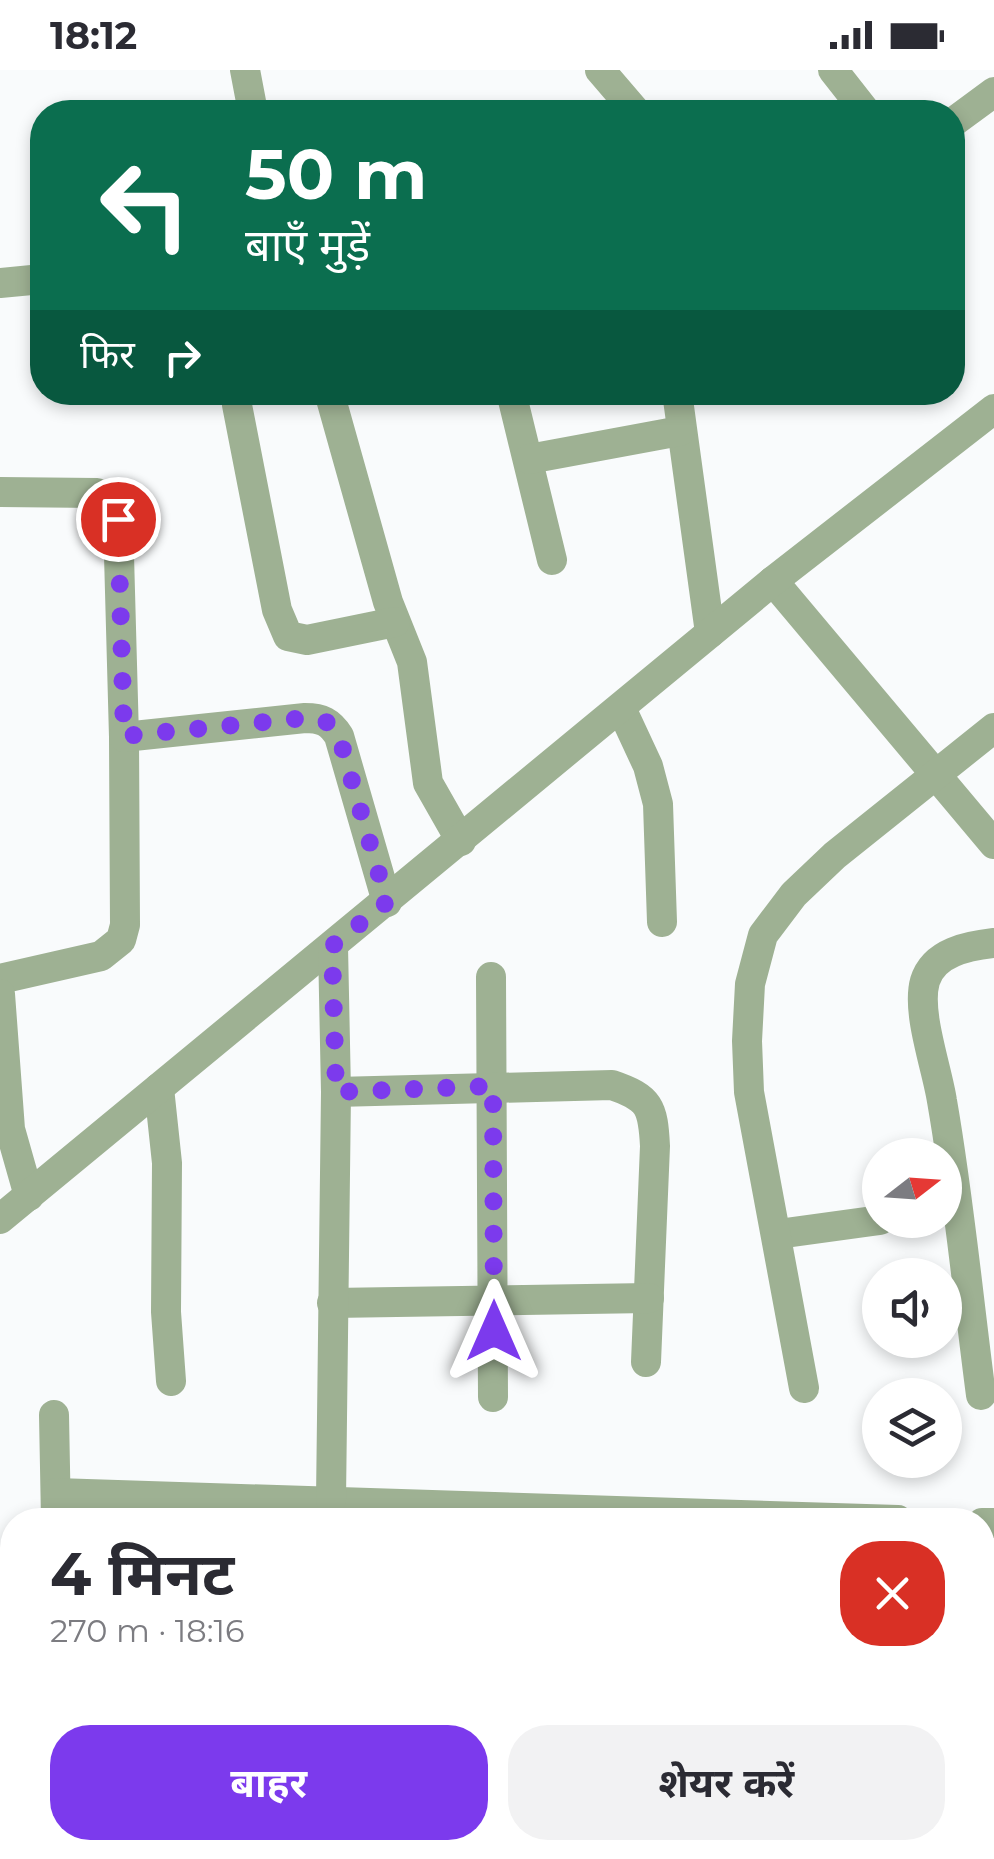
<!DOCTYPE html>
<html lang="hi">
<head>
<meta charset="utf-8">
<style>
  :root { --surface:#fff; --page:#f2f2f3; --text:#2b2b33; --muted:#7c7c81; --accent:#7c3aed }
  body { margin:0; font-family:Montserrat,"Noto Sans Devanagari",sans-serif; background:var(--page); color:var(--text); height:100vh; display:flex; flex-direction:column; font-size:38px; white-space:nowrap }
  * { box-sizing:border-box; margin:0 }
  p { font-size:32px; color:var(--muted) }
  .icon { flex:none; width:55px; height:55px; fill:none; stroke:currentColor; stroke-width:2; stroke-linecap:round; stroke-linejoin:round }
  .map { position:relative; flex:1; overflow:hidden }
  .panel { position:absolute; left:0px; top:1438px; width:995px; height:352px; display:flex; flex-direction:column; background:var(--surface); border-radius:40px 40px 0 0; box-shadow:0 5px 15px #0003 }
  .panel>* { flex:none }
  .banner { position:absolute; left:30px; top:30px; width:935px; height:305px; border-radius:40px; box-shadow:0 5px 15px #0003; background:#0b6e4f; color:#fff; overflow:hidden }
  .needle { width:65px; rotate:73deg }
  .tools { position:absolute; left:862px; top:1068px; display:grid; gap:20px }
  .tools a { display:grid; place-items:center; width:100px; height:100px; border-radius:50%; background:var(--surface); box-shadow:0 5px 15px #0003; font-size:50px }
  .pin { position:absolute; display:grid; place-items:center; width:85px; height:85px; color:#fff; margin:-42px; border:5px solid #fff; border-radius:50%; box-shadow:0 2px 10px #0007 }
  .me { position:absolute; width:110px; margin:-55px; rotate:0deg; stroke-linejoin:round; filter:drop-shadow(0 0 8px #0008) }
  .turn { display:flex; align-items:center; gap:35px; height:210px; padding:0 50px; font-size:45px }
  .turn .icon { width:130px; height:130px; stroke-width:2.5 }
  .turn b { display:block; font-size:70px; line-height:85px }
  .then { display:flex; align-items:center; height:95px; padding:0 50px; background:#0003; gap:20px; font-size:38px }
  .round { display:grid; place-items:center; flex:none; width:105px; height:105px; border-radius:40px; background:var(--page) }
  .summary { display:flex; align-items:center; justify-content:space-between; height:170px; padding:0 50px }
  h1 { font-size:60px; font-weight:700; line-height:75px }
  .button { display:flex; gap:20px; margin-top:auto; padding:20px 50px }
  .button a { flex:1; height:115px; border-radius:40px; background:var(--accent); color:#fff; font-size:40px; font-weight:700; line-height:115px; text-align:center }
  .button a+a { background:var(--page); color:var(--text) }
  .status { display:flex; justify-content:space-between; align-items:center; height:70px; padding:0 50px; background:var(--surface); direction:ltr }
  .status svg { height:28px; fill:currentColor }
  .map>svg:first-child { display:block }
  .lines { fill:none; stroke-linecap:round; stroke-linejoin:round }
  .street { stroke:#9eb193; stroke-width:30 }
  .route { stroke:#7c3aed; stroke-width:18; stroke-dasharray:0 32.4 }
</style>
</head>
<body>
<div class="status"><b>18:12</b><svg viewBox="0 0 49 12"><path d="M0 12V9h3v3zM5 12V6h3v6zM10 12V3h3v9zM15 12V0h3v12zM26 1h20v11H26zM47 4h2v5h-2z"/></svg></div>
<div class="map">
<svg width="994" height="1789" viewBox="0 0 994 1789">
  <rect width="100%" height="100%" fill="#f9fbfc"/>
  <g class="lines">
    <g class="street">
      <path d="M245,0l8,42"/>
      <path d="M600,0l36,42"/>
      <path d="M833,0l33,42"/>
      <path d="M952,53l42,-31"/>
      <path d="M0,213l42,-4"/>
      <path d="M329,322l59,210 24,60 16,121 33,58"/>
      <path d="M511,322l41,168"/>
      <path d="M677,322l33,241"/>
      <path d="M237,335l40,205 11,26 19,4 88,-18"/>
      <path d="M529,389l151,-28"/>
      <path d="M0,422l97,1 15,10 6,16 6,218 1,188 -4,15 -20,16 -101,23"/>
      <path d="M773,511l221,263"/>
      <path d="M621,638l27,58 10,38 4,118"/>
      <path d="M124,667l181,-19c17,0 25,4 34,18l48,166"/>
      <path d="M491,907l2,420"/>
      <path d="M0,924l10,135 19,67"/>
      <path d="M159,1018l8,75 -1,149 5,69"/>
      <path d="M336,1022l276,-7c38,13 41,22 43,61l-9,216"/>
      <path d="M0,1149l773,-638 221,-172"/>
      <path d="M778,1164l102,-14"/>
      <path d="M332,1233l317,-5"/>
      <path d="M804,1318l-55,-296 -2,-51 3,-57 13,-49 31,-41 40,-38 160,-128"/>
      <path d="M981,1325c-13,-98 -22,-197 -39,-294 -5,-33 -26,-89 -17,-120 9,-29 43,-35 69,-38"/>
      <path d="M54,1345l2,105"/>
      <path d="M56,1423l842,27"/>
      <path d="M331,1430l5,-408 -3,-146"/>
      <path d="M982,1453h12"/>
      <path d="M0,1515h12"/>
      <path d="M982,1623l12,1"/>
      <path d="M0,1687l12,1"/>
      <path d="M444,1778l1,11"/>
      <path d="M31,1789v-11"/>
      <path d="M173,1789v-11"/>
    </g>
  </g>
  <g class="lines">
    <path class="route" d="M118,449l6,217 181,-18c17,0 25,3 34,18l48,166 -55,44 4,146 157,-6 1,245"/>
  </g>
</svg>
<div class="tools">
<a><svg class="needle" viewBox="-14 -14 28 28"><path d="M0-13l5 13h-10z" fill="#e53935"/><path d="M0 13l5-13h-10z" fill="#7c7c81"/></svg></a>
<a><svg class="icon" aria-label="sound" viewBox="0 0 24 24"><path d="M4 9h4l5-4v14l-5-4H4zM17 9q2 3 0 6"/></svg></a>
<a><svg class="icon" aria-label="layers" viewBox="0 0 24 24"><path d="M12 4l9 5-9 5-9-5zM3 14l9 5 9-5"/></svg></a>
</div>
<div class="pin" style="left:118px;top:449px;background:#d93025"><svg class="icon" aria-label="arrive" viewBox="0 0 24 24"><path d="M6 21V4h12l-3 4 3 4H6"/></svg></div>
<svg class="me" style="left:494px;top:1261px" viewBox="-20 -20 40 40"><path d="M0-17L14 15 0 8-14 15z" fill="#7c3aed" stroke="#fff" stroke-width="4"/></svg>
<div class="banner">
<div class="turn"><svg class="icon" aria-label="left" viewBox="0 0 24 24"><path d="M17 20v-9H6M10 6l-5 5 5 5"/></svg><div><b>50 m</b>बाएँ मुड़ें</div></div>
<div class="then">फिर<svg class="icon" aria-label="right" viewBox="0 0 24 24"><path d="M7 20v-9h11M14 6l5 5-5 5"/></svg></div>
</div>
<section class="panel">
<div class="summary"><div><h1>4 मिनट</h1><p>270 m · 18:16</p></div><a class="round" style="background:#d93025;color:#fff"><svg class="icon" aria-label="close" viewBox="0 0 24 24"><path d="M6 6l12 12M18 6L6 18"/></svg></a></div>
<div class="button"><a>बाहर</a><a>शेयर करें</a></div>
</section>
</div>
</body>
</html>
